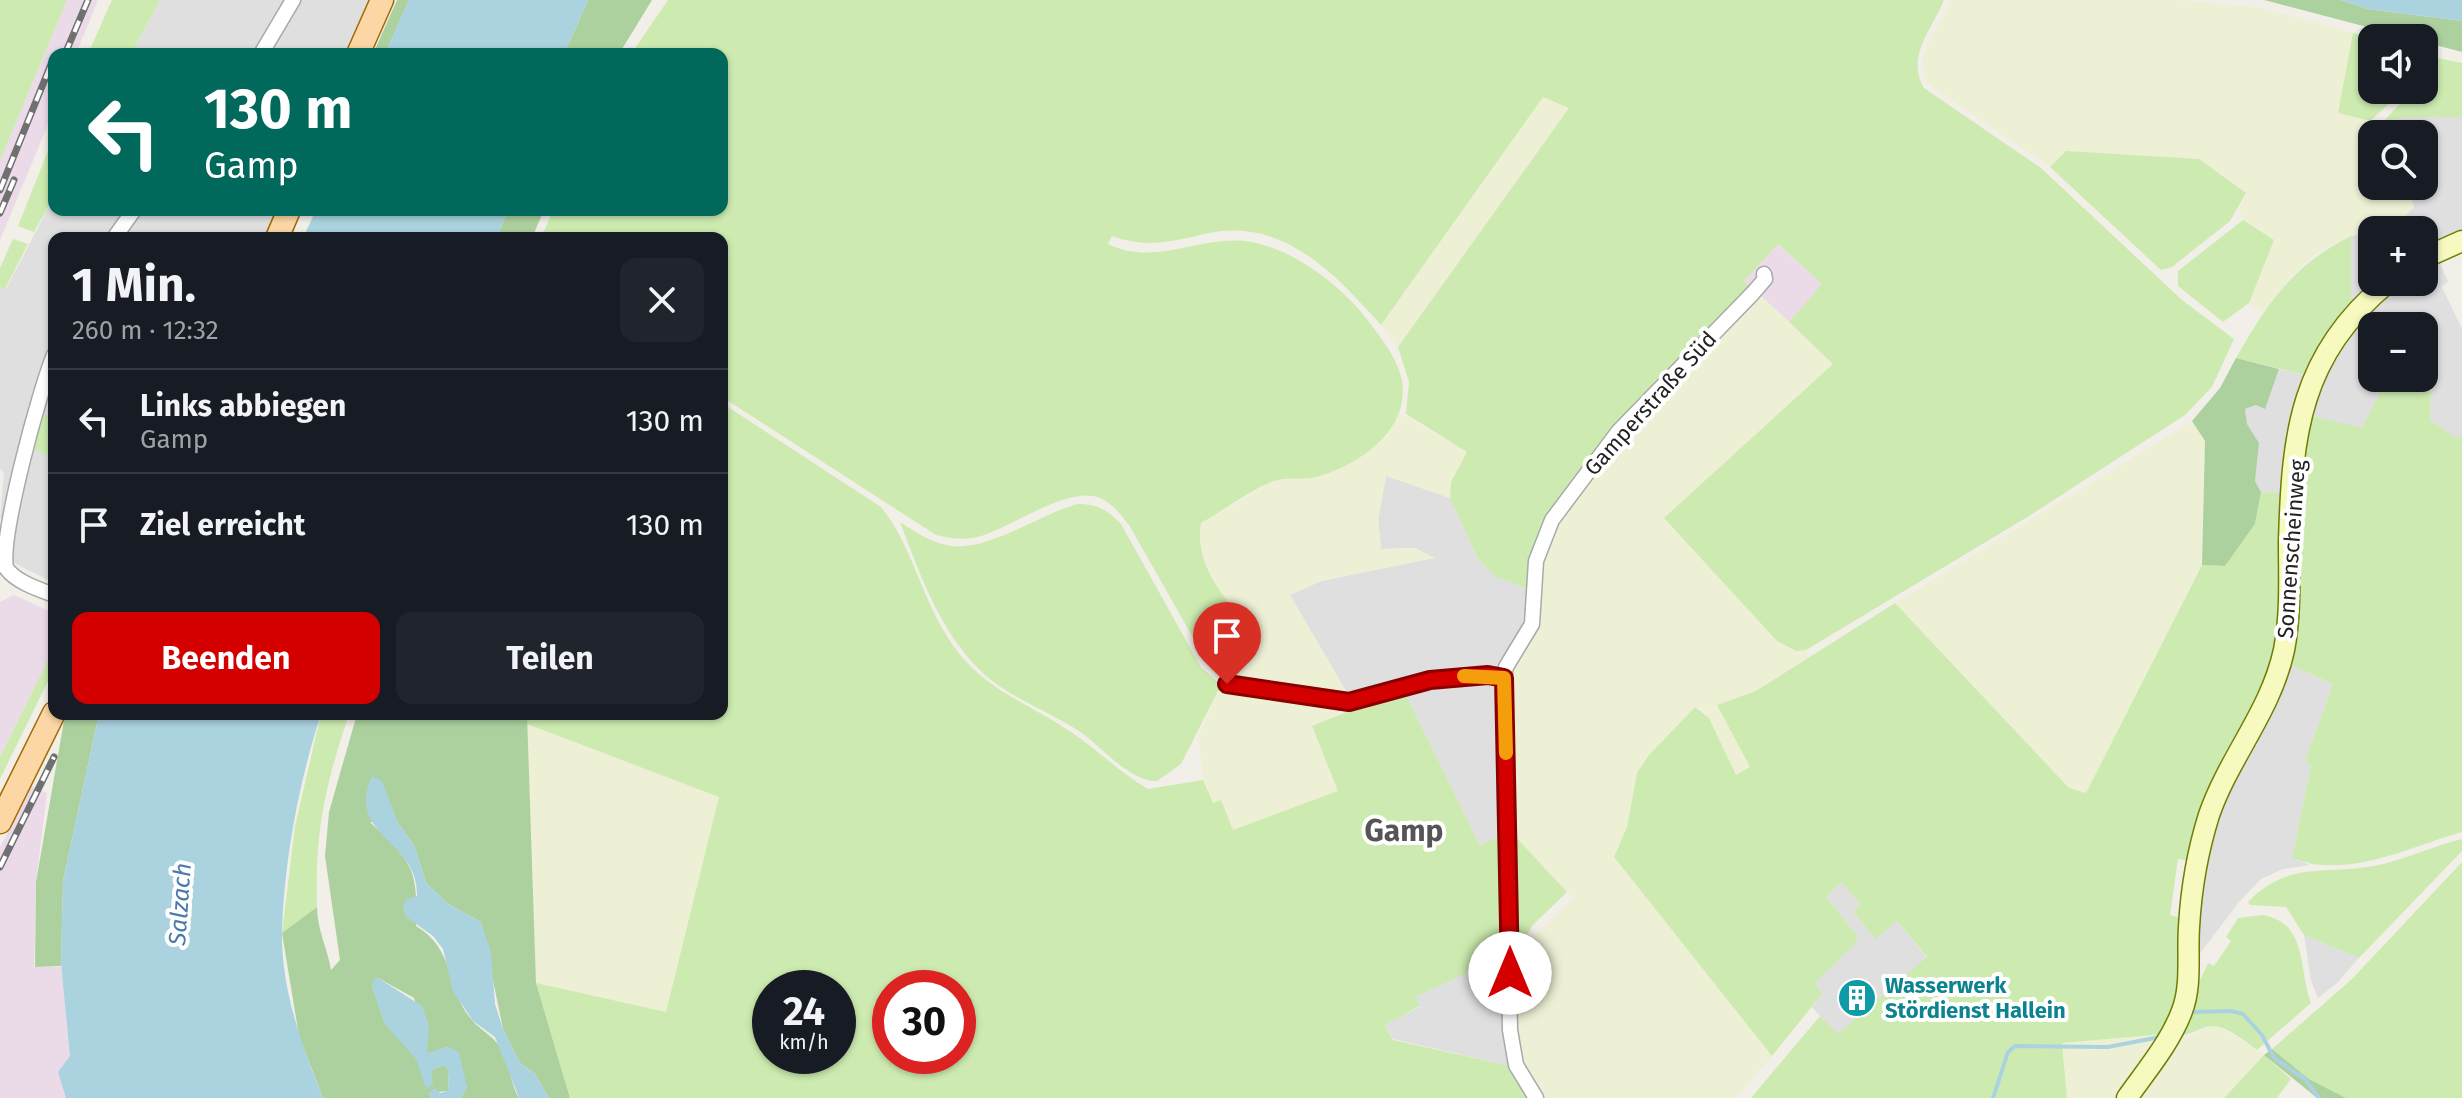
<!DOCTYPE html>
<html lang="de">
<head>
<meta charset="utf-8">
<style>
  :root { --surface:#171b24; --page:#20242c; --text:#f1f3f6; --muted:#9ea1a6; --line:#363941; --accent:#d40000 }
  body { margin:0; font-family:"Fira Sans",sans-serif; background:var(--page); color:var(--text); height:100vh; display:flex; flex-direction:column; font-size:30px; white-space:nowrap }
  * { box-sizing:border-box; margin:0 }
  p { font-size:26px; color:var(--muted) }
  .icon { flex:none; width:44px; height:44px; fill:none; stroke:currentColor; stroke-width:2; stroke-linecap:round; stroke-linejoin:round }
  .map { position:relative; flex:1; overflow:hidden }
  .sheet { position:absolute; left:48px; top:232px; width:680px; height:488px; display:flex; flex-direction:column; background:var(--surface); border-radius:16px; box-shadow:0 2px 6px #0004 }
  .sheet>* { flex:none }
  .banner { position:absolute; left:48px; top:48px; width:680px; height:168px; border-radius:16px; box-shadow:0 2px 6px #0004; background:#00695c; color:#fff; overflow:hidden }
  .controls { position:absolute; left:2358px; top:24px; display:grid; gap:16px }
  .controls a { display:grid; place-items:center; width:80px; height:80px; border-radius:16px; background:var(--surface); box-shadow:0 2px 6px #0004; font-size:40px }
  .speed { position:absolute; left:752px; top:970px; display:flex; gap:16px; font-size:40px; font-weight:700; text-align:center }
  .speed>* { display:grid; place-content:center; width:104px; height:104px; border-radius:50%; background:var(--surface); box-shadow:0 2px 6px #0004; line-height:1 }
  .speed small { font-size:20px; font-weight:400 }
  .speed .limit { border:12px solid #d22; background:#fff; color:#111 }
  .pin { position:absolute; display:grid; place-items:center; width:68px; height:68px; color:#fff; margin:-82px -34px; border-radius:50% 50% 50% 0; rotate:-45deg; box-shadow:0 0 8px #0007 }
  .pin .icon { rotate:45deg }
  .me { position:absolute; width:88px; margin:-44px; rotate:0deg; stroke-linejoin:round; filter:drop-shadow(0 0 6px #0008) }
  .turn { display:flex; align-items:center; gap:28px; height:168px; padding:0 24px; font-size:36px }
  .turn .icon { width:104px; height:104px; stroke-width:2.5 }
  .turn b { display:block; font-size:56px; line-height:68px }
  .round { display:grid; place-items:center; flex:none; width:84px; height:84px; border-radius:16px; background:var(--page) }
  .overview { display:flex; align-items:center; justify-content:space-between; height:136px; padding:0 24px }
  h1 { font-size:48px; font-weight:700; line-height:60px }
  .action { display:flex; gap:16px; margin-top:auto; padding:16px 24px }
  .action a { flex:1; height:92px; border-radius:16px; background:var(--accent); color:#fff; font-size:32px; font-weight:700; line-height:92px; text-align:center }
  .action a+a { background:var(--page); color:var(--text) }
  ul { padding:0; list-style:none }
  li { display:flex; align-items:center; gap:24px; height:104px; padding:0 24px; border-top:2px solid var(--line) }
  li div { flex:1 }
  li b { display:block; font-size:30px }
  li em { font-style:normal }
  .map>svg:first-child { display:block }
  .residential { fill:#e0dfdf }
  .industrial { fill:#ebdbe8 }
  .farmland { fill:#eef0d5 }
  .grass { fill:#cdebb0; fill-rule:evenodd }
  .forest { fill:#add19e }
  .water { fill:#aad3df }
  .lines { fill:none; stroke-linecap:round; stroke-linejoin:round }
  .stream { stroke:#aad3df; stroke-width:4 }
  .street-casing { stroke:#a9a9a9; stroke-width:17 }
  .secondary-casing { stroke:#707d05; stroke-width:23 }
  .primary-casing { stroke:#a06b00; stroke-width:25 }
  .street { stroke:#fff; stroke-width:14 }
  .secondary { stroke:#f7fabf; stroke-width:20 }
  .primary { stroke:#fcd6a4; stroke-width:22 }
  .rail-casing { stroke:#707070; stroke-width:7 }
  .rail { stroke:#fff; stroke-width:4; stroke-dasharray:12; stroke-linecap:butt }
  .route-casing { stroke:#8a0000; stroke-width:20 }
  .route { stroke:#d40000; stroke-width:14 }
  .slow { stroke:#f59e0b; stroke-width:14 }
  .labels { text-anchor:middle; stroke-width:8; stroke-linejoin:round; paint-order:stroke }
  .street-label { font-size:22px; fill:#222; stroke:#fff }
  .culture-label { font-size:22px; font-weight:bold; fill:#0d838f; stroke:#fff; text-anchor:start }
  .water-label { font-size:24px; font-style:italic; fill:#4a7aab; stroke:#fff }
  .district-label { font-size:30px; font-weight:bold; fill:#555; stroke:#fff }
</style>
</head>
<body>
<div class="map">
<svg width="2462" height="1098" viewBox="0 0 2462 1098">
  <rect width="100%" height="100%" fill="#f2efe9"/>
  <g class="residential">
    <path d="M160,0h210l-24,54h-215z"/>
    <path d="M2444,115l18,2v120l-20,18 -2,9 8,17 -6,6 20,42v106l-4,5 -28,-20 2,-78 -8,4v-20h-52v52h15l-25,51 -52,-14 -22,79 -27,-2 -6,-11 4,-38 -12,-19 -2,-15 11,-4 9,3 14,-39 26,6 12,-29 34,-40v-70l21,-4v50h52v-52h-40l10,-2 16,-38 -3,-4h17v-52h-52v4l-3,-5 12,-9 23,-7z"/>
    <path d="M54,197v13h223l-12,28h-211v345l-40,-20 -8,-13 1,-31 -7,-1 4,-45 -4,-4v-182l6,2z"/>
    <path d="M1386,475l64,23 27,59 17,19 35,13 -27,246 -22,12 -77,-158 -53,9 -60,-103 31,-14 112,-23 -18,-10 -34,1 -3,-29z"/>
    <path d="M2285,663l48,21 -28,77 6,4 -19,93 18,7 -27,4 -22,10 -22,23 -47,62 15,-129z"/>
    <path d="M1841,882l20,22 -8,9 23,25 21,-17 30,37 -90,77 -25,-28 10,-13 -8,-11 43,-48 -31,-38z"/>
    <path d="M2304,935l55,23 -22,25 -19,15 -7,-17z"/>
    <path d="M1506,955l5,111 -118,-27 -8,-15 35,-17 -6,-10z"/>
  </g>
  <g class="industrial">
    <path d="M67,0h31l-22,54h-22v56l-54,130v-79z"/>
    <path d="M1777,244l46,40 -34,38 -45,-41z"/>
    <path d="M14,595l40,18v34l-54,110v-155z"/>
    <path d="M32,786l15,7 -11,88 -2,86h28l9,90 -4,41h-67v-251z"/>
  </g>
  <g class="farmland">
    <path d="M1952,0h226l85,8 90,25 -15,80 32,8 2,65h35l7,21 -20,21 -43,8 -36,18 -25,24 -26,35 -15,-10 25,-63 -31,-20 -4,-11 7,-16 -180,-42 -16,16 -124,-84 -4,-22 5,-17z"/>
    <path d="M1543,96l27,13 -172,238 -17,-22z"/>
    <path d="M1761,296l73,68 -39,287 11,-1 3,8 -53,33 -39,14 34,62 -15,8 -27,-57 -6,-9 -8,-2 -46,48 -12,18 -10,54 -13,30 158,199 -36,42h-194l-25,-43 -2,-78 5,-18 13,-21 40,-40 -60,-64 -4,-155 3,-16 19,-24 9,-79 7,-21 62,-90z"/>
    <path d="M1399,413l69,39 -17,30 -1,16 -64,-22 -8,44 3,29 34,-1 20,10 -114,23 -31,14 60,103 -123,-19 -15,-8 34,-47 -26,-31 -22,-48 3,-22 70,-41 22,-6 22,2 39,-17 32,-23z"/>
    <path d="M2192,421l13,20 -3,124 -116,228 -17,-5 -174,-185z"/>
    <path d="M1221,685l113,20 5,9 -27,12 27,65 -106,40 -12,-30 -8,3 -10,-24 -5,-45z"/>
    <path d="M527,724l192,73 -53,216 -130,-30z"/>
    <path d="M2209,1026l14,2 41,27 -40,43h-91l41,-61 17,-1z"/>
    <path d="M2165,1034l-44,64h-54l-6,-55z"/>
  </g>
  <g class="grass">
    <path d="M0,0h67l-67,161z"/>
    <path d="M112,0h48l-29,54h-43z"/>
    <path d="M668,0h1276c-11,28 -39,57 -20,88l117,80 141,132 52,39 -22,48 -27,28 -156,101 -223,134 -10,1 -19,-10 -113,-123 169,-154 -44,-42 33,-38 -44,-40 -34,37 7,6 -158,165 -36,52 -28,85 -35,-13 -17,-19 -27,-59 1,-16 16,-30 -61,-38 3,-32 -11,-35 171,-239 -26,-11 -162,228c-46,-51 -97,-107 -172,-92 -36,8 -62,16 -97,3l-4,8c49,24 94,-11 143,-2 45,8 93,46 119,81 13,18 28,36 32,58 8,50 -43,84 -85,96 -16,4 -31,-2 -48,6 -23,10 -45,27 -68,40 -7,40 21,72 45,101l-34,47 -83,-146c-8,-10 -15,-20 -27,-26 -32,-17 -95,33 -129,39 -14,2 -24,0 -37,-3l-214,-138v-159h-181l12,-28h169v-156h-91z"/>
    <path d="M2353,33l21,5 -2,52h32l-34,31 -32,-8z"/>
    <path d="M2437,58l25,5v54h-58l-23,7 32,-34h11v-10z"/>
    <path d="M54,136v61l-20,35 -16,-6z"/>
    <path d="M2066,151l133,8 47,34 -16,28 -58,46 -11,3 -111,-103z"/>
    <path d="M2243,220l31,20 -25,63 -26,19 -45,-36v-15z"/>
    <path d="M2351,236v70l-34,40 -12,29 -69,-17c32,-56 56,-92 115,-122z"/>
    <path d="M13,239l15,5 -23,45 -5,-2v-19z"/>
    <path d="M2432,341l-2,79 28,19 4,-4v397c-53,15 -115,48 -170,26l19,-93 -6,-4 28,-77 -48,-21 24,-248 53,13 25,-50h37v-32z"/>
    <path d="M722,403l159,104c29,35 40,87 64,126 32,54 74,65 123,97 28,18 51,42 80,59l55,-9 10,23 8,-3 12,30 105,-39 -26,-65 91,-37 77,157 22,-11 4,120 -91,42 5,9 -35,19 8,15 118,26 20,32h-961l-34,-115 130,29 53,-215 -192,-73v-10h195zM770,988h68v68h-68zM890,988h68v68h-68z"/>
    <path d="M39,413l15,4v40l-29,-11z"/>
    <path d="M2261,492l27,2 -3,56 -8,18h8l-5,81 -86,212 -16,-2 -8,56 15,4 -2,62 -18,53 -103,9 5,55h-316l69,-82 18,18 89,-77 -30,-36 -21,18 -23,-27 8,-8 -20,-22 -15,15 31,38 -1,8 -41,40 7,11 -50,62 -158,-199 13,-30 10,-54 12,-18 46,-48 14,11 27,57 14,-8 -33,-62 39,-14 139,-88 174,185 17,5 116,-228 23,1 30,-42z"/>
    <path d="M1077,504c20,0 31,6 44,20l80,143 20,18 -40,79 -24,17c-25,1 -52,-30 -71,-45 -30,-22 -67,-34 -95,-56 -48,-39 -70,-103 -91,-158 15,10 32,21 51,24 37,5 90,-32 126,-42z"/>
    <path d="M54,647v22l-54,110v-22z"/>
    <path d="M321,714h28c-24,73 -34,115 -32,193l-35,26 13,-107z"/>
    <path d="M1512,833l55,59 -35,34 -15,26 -7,-117z"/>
    <path d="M2462,839v12l-103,107 -55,-23 -18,-28 -36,-2 -2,-3c42,-43 78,-26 131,-37 29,-7 55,-19 83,-26z"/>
    <path d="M2462,862v236h-116l-37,-19 -37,-30 80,-70z"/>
    <path d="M2262,915c46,7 36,53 49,88l-54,47c-12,-9 -31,-25 -46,-24 -11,1 -21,10 -37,11l34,-74 6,3 17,-25 -5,-4 12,-19z"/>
    <path d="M2264,1055l27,24 -14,19h-53z"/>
  </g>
  <g class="forest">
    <path d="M397,0h12l-24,54h-12z"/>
    <path d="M588,0h64l-33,54h-55z"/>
    <path d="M2264,0h77l27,9 94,12v31l-38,-10v-4h-15z"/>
    <path d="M507,210h37l-12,28h-35z"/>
    <path d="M2236,358l43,11 -14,40 -9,-4 -11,4 2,15 12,19 -4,38 6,11 -6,32 -30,42 -23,-1 3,-124 -13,-20 28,-33z"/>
    <path d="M99,714l-36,167 -2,85 -26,1 1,-85 29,-167z"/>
    <path d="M357,714h170l9,269 34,115h-21l-14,-24 -15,-11 -17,-34 -22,-107 -33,-18 -22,-21 -12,-38 -16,-22 -28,-1c42,41 48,44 46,104 40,23 29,63 56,94 13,15 24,15 33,37 6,14 6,28 14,41h-58l6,-11 -19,-40 -21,7 -13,-56 -36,-20 -6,8 13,38 46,46 12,-5 6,5 -1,21 -20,2 4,5h-109l-24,-62 -17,-103 35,-26c0,22 10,40 14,63l9,-10 -15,-104 4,-44z"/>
    <path d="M2272,1049l37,30 37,19h-29l-53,-43z"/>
  </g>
  <g class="water">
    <path d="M409,0h179l-24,54h-179z"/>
    <path d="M2341,0h121v21l-94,-12z"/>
    <path d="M316,210h191l-10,28h-194z"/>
    <path d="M99,714h222c-22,68 -37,146 -39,218 -1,57 20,114 41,166h-257l-8,-26 12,-16 -9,-93 2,-82z"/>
    <path d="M372,776l10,5 16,42 16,22 12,38 22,21 33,18 10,31 4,51 8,25 17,34 15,11 14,24h-30l-24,-61 -22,-16 -20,-30 -10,-42 -10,-13 -28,-20 -2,-11 4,-6 10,-3c2,-57 -72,-59 -45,-120z"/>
    <path d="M378,978l44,28 7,20 -2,27 21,-6 11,5 8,35 -6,11h-29l-4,-5 7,-5 5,5 8,-2 1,-21 -6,-5 -12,5 2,14 -7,5 -10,-30 -31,-35 -13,-37 1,-7z"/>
  </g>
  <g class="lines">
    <g class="stream">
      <path d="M2191,1012l40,-1 12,3 19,21 12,23 31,21 14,19"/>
      <path d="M1993,1098l15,-46 7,-6 93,1 52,-10"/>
    </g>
    <g class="street-casing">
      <g id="street">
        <path d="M261,54l32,-54"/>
        <path d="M114,238l20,-28"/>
        <path d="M54,355c-15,37 -54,180 -48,213 10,14 32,21 48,27"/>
        <path d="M1227,684l122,18 81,-22 58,-5 16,3"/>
        <path d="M1536,1098l-20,-33 -6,-35 -6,-352 2,-11 26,-43 4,-63 16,-41 66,-88 135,-139 12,-14 -1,-5"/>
      </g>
    </g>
    <g class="secondary-casing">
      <g id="secondary">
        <path d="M2424,258l38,-17"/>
        <path d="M2127,1098c19,-27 43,-55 55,-87 10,-26 5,-56 7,-84 2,-36 9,-77 20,-112 20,-58 62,-104 75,-165 7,-36 5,-72 5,-108 3,-110 11,-186 99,-260"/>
      </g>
    </g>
    <g class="primary-casing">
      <g id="primary">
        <path d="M358,54l24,-54"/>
        <path d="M277,238l12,-28"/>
        <path d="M0,822l54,-109"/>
      </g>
    </g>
    <use href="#street" class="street"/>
    <use href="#secondary" class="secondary"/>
    <use href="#primary" class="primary"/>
    <g class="rail-casing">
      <g id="rail">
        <path d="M65,54l23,-54"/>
        <path d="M0,190l54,-133"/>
        <path d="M0,213l14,-33"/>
        <path d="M0,867l54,-110"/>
      </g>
    </g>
    <use href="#rail" class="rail"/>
  </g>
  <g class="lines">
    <g class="route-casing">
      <path id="route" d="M1227,684l122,18 81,-22 58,-5 16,3 6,295"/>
    </g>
    <use href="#route" class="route"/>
    <path class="slow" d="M1464,676l40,2 2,75"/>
  </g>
  <defs>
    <g id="building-disc" transform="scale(2)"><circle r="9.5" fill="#0f9aa8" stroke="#fff"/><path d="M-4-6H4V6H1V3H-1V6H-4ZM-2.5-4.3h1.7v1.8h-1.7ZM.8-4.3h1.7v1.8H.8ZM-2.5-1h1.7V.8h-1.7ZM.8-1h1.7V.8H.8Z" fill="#fff"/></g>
  </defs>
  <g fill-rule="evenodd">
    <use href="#building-disc" x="1857" y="998"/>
  </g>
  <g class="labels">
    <g class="street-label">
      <text transform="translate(1650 403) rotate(-48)" y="8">Gamperstraße Süd</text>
      <text transform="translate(2291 549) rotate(-86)" y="8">Sonnenscheinweg</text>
    </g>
    <g class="culture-label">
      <text x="1885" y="993">Wasserwerk<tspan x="1885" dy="25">Stördienst Hallein</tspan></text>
    </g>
    <g class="water-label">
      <text transform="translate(180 904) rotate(-86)" y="8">Salzach</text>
    </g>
    <g class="district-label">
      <text x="1404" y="841">Gamp</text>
    </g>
  </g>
</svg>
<div class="controls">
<a><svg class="icon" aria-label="sound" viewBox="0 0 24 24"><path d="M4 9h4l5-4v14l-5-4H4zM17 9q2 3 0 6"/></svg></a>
<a><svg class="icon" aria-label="search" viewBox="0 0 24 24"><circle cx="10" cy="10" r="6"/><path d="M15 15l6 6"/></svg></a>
<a>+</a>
<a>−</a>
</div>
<div class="speed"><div>24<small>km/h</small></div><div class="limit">30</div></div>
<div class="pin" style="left:1227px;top:684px;background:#d93025"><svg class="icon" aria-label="arrive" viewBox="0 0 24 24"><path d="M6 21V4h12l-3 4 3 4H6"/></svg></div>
<svg class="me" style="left:1510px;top:973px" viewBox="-20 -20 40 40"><circle r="19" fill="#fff"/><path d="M0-13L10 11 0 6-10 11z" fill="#d40000"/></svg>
<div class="banner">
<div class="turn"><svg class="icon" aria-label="left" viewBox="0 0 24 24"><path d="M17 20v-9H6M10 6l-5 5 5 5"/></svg><div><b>130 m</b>Gamp</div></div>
</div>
<section class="sheet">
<div class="overview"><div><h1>1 Min.</h1><p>260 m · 12:32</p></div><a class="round"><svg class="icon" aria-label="close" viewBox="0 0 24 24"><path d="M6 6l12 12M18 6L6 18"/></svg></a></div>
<ul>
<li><svg class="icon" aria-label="left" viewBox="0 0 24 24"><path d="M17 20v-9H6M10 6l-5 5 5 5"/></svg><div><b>Links abbiegen</b><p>Gamp</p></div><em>130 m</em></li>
<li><svg class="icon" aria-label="arrive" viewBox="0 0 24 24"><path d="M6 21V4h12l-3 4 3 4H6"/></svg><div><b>Ziel erreicht</b></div><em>130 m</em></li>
</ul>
<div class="action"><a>Beenden</a><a>Teilen</a></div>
</section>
</div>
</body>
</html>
